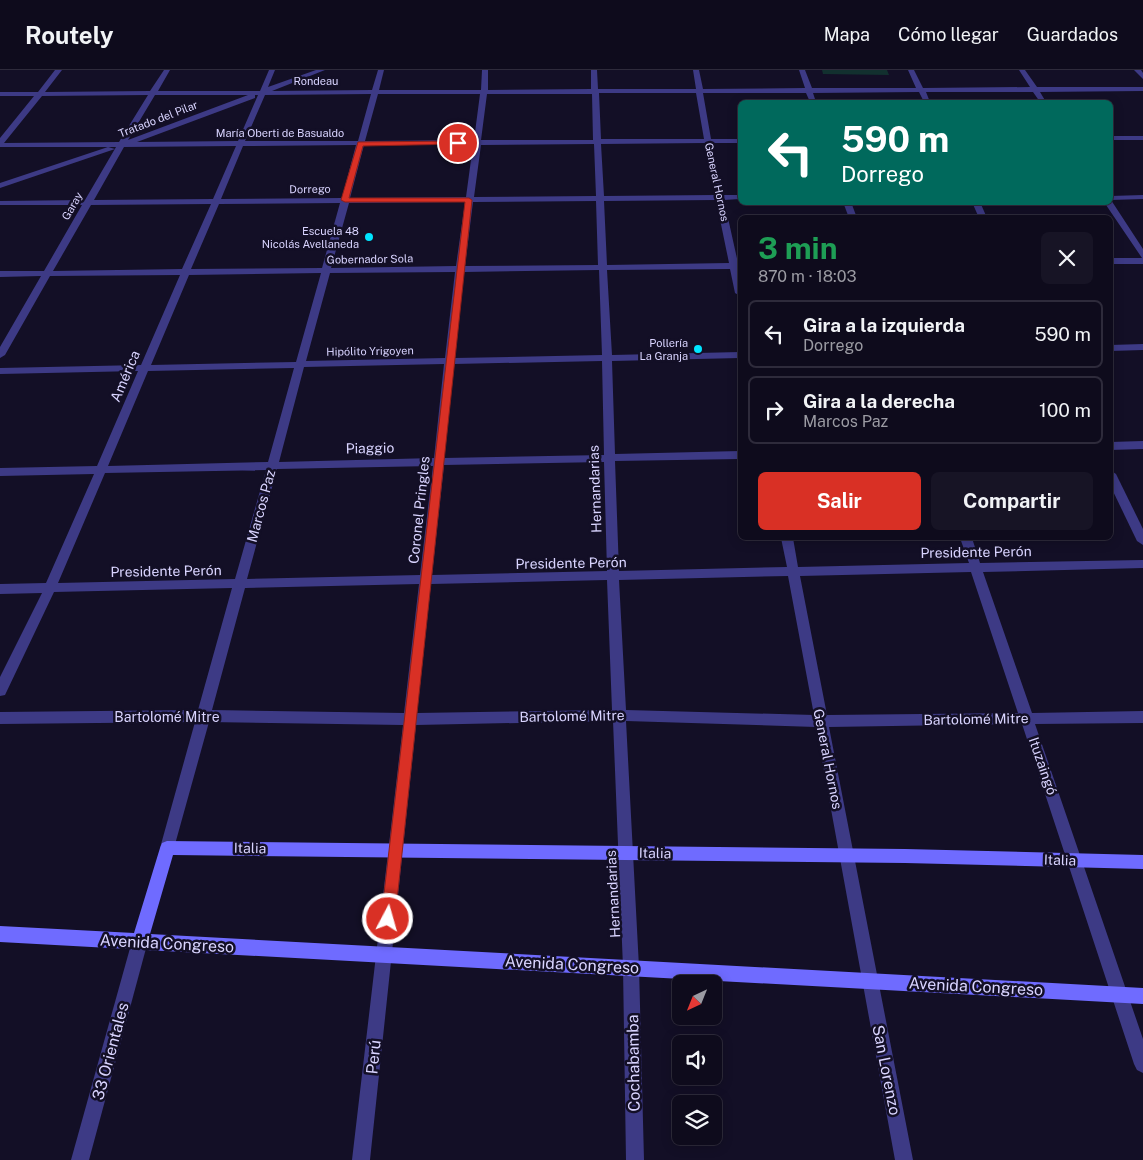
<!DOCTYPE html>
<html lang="es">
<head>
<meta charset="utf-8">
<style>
  :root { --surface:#0e0b1c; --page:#171425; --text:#f1f3f6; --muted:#9b9ba3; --line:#2e2b3b; --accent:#d93025 }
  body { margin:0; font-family:"Public Sans",sans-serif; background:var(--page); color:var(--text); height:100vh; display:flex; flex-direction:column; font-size:19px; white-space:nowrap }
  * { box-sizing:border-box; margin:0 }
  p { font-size:16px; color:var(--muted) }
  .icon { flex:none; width:28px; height:28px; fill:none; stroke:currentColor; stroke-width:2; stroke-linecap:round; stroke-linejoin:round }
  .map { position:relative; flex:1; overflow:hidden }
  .drawer { position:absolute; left:738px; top:145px; width:375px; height:325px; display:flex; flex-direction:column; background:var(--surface); border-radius:8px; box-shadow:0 2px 12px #0003,0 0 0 1px var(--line) }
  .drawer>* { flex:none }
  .guide { position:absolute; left:738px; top:30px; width:375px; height:105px; border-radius:8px; box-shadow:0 2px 12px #0003,0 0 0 1px var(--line); background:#00695c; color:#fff; overflow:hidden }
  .needle { width:32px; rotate:223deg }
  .controls { position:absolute; left:672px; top:905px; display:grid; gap:10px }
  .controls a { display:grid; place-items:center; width:50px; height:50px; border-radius:8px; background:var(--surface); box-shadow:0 2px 12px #0003,0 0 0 1px var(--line); font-size:25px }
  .pin { position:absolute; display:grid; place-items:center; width:42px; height:42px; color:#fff; margin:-21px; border:2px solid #fff; border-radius:50%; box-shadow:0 1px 5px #0007 }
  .me { position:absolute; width:55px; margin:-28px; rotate:6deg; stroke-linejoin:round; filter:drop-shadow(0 0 4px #0008) }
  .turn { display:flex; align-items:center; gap:18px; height:105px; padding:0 20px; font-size:22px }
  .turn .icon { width:65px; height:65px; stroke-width:2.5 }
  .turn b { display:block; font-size:35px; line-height:42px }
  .round { display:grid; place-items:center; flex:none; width:52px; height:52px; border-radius:8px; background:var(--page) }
  .head { display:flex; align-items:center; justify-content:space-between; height:85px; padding:0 20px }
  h1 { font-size:30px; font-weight:700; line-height:38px; color:#1e9e55 }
  .cta { display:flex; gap:10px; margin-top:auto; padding:10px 20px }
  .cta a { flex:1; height:58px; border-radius:8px; background:var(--accent); color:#fff; font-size:20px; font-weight:700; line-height:58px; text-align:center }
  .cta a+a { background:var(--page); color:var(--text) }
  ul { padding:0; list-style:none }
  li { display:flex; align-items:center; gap:15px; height:68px; margin:0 10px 8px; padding:0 10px; border:2px solid var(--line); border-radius:8px }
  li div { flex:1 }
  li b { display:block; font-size:19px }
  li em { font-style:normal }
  header { display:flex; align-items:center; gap:30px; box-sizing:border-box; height:70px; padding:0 25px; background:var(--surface); border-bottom:1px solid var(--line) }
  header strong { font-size:24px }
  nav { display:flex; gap:28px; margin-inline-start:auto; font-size:18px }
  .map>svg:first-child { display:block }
  .green { fill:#12302f }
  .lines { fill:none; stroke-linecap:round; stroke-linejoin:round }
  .street { fill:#3d3a85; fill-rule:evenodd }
  .secondary { fill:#6f6bff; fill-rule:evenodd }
  .route { fill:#d93025; stroke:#8d1f18 }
  .poi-dot { fill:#00e5ff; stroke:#130f26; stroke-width:2 }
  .labels { text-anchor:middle; stroke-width:5; stroke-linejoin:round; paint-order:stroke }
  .far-street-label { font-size:11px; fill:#d9d4ff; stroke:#130f26 }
  .far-poi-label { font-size:11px; fill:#d9d4ff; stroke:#130f26; text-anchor:end }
  .street-label { font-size:14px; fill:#d9d4ff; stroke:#130f26 }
  .near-street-label { font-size:16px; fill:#d9d4ff; stroke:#130f26 }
</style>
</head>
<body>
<header>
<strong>Routely</strong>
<nav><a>Mapa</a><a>Cómo llegar</a><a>Guardados</a></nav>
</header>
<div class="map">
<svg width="1143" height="1090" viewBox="0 0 1143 1090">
  <rect width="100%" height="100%" fill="#130f26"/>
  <path class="green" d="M822,0h65l2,5 -66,-1z"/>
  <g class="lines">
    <g class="street">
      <path d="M55,0h7l-17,22 105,-1 14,-21h6l-12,21h102l9,-21h6l-7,17 48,-17h9l-53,21 100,-1 6,-20h6l-5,20h102l1,-20h6v20l103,-1v-19h6l1,19h98l-3,-19h6l4,19 102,-1 -6,-18h6l7,18h104l-8,-18h6l9,18 107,-1 -11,-17h6l12,17h106v4l-103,1 6,10h-6l-7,-10h-107l4,10h-6l-5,-10 -106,1 3,9h-6l-4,-9h-103l8,46h29v4h-28l11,52h17v4l-16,1 14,63h2v33l-5,-3 -5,-24 -123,1 5,85 128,-3v6l-128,3 3,93 125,-3v8l-125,2 4,110 168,-4 -6,-29h12l5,29 171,-4 -9,-25h12l8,25 163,-3v8l-160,4 49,141 111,-2v12l-108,1 108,315v34l-6,-3 -3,-6 -112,-340 -193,3 84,433h-18l-79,-433 -190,-6 13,246 5,193h-18l-3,-193 -10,-246 -197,4 -46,435h-18l51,-435 -194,-3 -35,126 -2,5 -5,2 -5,-2 -2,-5 35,-126 -195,2v-12l198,-2 34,-122 -178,4 -49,103 -5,1v-19l42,-84 -42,1v-10l46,-1 48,-109 -94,2v-8l97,-2 41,-95 -138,3v-6l141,-3 39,-90 -130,1 -45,79 -5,3v-11l41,-71 -41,1v-6h44l38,-66h-82v-4l85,-1 31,-53h-116v-9l34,-42h-34v-4h38zM599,23h97l8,46h-103zM371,24l-13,47h-113l20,-46zM378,24h102l-6,46 -109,1zM487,24h105l1,46h-112zM148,25l-29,47 -115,1 38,-47zM155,25h93l-120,45zM255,25h3l-20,46 -101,1 118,-44zM705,73l10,52 -111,1 -3,-52zM594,74l2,52 -122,1 7,-52zM356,75l-14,53 -121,1 22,-53zM364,75h109l-7,52 -116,1zM236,76l-23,53 -119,1 30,-53zM716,130l13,63 -122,2 -3,-64zM596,131l2,64 -133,1 8,-64zM465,132l-9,64 -125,2 18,-65zM340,133l-18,65 -131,1 28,-65zM211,134l-29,65 -129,2 38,-66zM599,200l3,85 -147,3 9,-86zM455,202l-10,86 -139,3 24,-88zM321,203l-25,89 -145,3 38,-90zM602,291l2,94 -160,3 10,-94zM444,294l-10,94 -155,4 25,-95zM294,298l-26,94 -160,4 40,-95zM604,392l3,109 -175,4 12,-110zM433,396l-13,109 -173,4 30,-110zM266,400l-31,109 -177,4 47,-110zM971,502l47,141 -191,2 -27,-139zM788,506l26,139 -188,-5 -7,-130zM607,510l5,130 -195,3 14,-129zM419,514l-15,129 -192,-3 33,-122z"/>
      <path d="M1134,0h7l2,3v6z"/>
      <rect x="1110" y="66" width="33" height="4"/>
      <path d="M108,77l7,2 -115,39v-5z"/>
      <path d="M1143,125v4l-32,1 32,49v15h-33v-6h32l-38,-56h6v-6z"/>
      <path d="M843,132h8l6,16h-8z"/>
      <path d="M972,132h8l7,16h-8z"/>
      <path d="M1143,274v6l-33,1v-6z"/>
      <path d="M1143,371v8l-33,1v-8z"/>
      <path d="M1110,400l6,4 27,55v16l-6,-4 -27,-56z"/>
      <path d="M140,863l6,3 2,5 -59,219h-18l61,-219 2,-5z"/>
    </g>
    <path class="secondary" d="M167,771l738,8 238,6v14l-238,-6 -732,-8 -23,79 993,54v16l-1143,-62v-16l134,7 26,-85 2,-5z"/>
  </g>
  <path class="route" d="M458,71l3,2 -1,1 -97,2 -14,52h120l3,2 -77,719 -2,5 -5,2 -5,-2 -2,-5 84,-717h-120l-4,-2 17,-58z"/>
  <g class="poi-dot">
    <circle cx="369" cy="167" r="5"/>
    <circle cx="698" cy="279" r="5"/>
  </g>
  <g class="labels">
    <g class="far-street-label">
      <text x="316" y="15">Rondeau</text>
      <text transform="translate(158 49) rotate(-21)" y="4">Tratado del Pilar</text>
      <text x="280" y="67">María Oberti de Basualdo</text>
      <text transform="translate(717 112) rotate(78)" y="4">General Hornos</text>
      <text transform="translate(310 119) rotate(-1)" y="4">Dorrego</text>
      <text transform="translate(72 136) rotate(-60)" y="4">Garay</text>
      <text transform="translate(370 189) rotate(-1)" y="4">Gobernador Sola</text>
      <text transform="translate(370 281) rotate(-1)" y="4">Hipólito Yrigoyen</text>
    </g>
    <g class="far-poi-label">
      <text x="359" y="165">Escuela 48<tspan x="359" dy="13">Nicolás Avellaneda</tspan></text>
      <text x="688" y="277">Pollería<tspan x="688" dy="13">La Granja</tspan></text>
    </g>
    <g class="street-label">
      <text transform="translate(125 306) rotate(-67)" y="5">América</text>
      <text transform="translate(370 378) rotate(-1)" y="5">Piaggio</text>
      <text transform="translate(595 419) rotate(-92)" y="5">Hernandarias</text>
      <text transform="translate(261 436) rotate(-75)" y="5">Marcos Paz</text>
      <text transform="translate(419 440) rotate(-84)" y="5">Coronel Pringles</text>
      <text transform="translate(976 482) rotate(-1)" y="5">Presidente Perón</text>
      <text transform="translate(571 493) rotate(-1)" y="5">Presidente Perón</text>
      <text transform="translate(166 501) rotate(-1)" y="5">Presidente Perón</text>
      <text transform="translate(572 646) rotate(-1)" y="5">Bartolomé Mitre</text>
      <text x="167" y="652">Bartolomé Mitre</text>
      <text transform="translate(976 649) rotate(-1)" y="5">Bartolomé Mitre</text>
      <text transform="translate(828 689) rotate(79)" y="5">General Hornos</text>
      <text transform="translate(1043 696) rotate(71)" y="5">Ituzaingó</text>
      <text transform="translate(250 778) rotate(1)" y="5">Italia</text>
      <text transform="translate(655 783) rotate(1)" y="5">Italia</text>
      <text transform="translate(1060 790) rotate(2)" y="5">Italia</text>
      <text transform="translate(613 824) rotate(-93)" y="5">Hernandarias</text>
    </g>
    <g class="near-street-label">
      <text transform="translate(167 873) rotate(3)" y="6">Avenida Congreso</text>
      <text transform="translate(572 894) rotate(3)" y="6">Avenida Congreso</text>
      <text transform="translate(976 916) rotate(3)" y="6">Avenida Congreso</text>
      <text transform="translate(110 981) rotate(-75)" y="6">33 Orientales</text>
      <text transform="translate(373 987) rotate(-84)" y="6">Perú</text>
      <text transform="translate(633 993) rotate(-91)" y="6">Cochabamba</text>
      <text transform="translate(887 1000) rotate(79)" y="6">San Lorenzo</text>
    </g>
  </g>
</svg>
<div class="controls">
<a><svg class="needle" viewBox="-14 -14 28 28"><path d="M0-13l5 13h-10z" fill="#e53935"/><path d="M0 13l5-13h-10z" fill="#9b9ba3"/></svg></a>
<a><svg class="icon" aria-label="sound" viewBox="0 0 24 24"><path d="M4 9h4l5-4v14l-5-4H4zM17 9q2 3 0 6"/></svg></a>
<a><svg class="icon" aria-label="layers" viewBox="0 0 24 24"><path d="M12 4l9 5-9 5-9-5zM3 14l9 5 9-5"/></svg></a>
</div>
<div class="pin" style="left:458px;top:73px;background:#d93025"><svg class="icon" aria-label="arrive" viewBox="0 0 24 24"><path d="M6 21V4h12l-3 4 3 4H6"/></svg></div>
<svg class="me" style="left:388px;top:849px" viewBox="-20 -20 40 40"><circle r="17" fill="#d93025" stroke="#fff" stroke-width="3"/><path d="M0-11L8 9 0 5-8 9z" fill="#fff"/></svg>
<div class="guide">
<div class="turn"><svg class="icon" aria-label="left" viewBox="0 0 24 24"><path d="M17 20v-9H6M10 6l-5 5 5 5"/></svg><div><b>590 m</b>Dorrego</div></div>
</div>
<section class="drawer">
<div class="head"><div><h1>3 min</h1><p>870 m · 18:03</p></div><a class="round"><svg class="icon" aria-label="close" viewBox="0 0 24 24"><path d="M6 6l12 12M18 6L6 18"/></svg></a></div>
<ul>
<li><svg class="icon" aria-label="left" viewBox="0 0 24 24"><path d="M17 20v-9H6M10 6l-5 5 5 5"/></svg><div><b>Gira a la izquierda</b><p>Dorrego</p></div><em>590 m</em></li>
<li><svg class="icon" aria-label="right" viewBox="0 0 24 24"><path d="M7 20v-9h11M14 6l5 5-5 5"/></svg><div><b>Gira a la derecha</b><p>Marcos Paz</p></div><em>100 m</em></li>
</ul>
<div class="cta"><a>Salir</a><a>Compartir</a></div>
</section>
</div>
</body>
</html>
